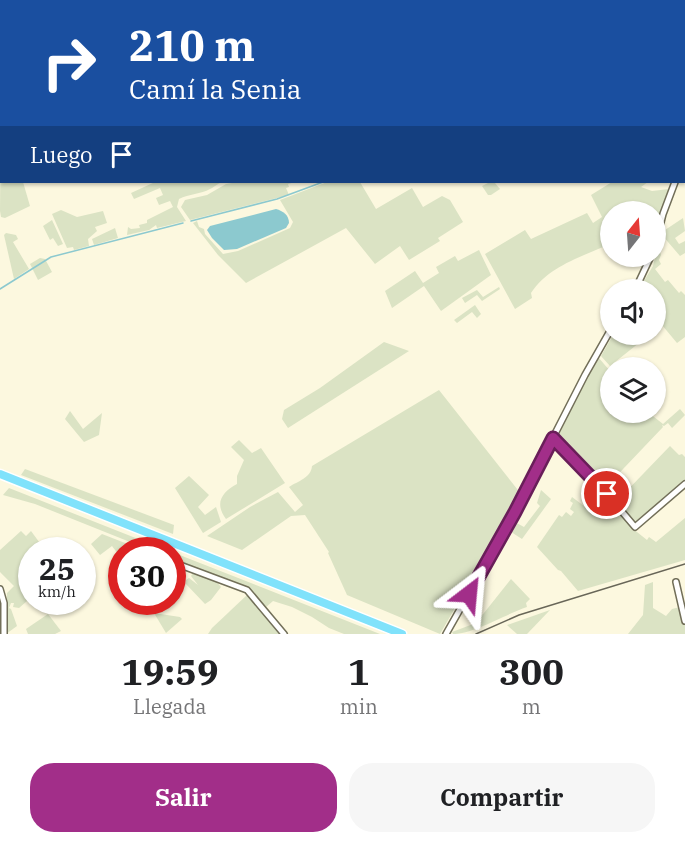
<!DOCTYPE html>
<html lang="es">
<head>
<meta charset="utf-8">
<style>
  :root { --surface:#fff; --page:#f6f6f6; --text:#202124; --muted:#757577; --accent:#a22e89 }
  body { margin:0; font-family:"IBM Plex Serif",serif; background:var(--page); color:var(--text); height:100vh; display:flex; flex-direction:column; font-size:22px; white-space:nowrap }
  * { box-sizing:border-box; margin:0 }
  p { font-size:20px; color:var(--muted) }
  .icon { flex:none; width:33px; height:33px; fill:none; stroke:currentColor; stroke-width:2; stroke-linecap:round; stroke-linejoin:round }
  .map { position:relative; height:634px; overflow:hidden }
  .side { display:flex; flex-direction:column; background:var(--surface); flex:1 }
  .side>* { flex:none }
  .top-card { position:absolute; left:0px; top:0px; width:686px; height:183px; box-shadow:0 2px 4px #0004; background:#1a4fa0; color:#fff; overflow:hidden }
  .needle { width:39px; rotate:17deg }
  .controls { position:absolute; left:600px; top:201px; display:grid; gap:12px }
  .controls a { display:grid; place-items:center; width:66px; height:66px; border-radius:50%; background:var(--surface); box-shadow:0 2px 4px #0004; font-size:30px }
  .speed { position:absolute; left:18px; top:537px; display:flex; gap:12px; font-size:30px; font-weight:700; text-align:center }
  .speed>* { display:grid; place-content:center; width:78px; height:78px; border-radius:50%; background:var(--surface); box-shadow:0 2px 4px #0004; line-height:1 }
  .speed small { font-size:15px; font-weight:400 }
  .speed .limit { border:9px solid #d22; background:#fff; color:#111 }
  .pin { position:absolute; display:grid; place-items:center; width:51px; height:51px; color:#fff; margin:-26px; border:3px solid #fff; border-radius:50%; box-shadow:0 2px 6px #0007 }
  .me { position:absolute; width:66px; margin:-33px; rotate:29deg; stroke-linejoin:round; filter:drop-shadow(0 0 4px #0008) }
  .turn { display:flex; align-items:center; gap:21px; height:126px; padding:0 30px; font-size:27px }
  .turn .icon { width:78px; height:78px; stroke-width:2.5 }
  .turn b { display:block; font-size:42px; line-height:51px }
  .then { display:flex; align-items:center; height:57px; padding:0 30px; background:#0003; gap:12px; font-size:22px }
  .eta { display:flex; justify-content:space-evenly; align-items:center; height:102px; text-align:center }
  .eta b { font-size:36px; font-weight:700; line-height:42px }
  .primary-button { display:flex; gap:12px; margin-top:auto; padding:12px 30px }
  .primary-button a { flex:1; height:69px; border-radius:24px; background:var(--accent); color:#fff; font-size:24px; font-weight:700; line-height:69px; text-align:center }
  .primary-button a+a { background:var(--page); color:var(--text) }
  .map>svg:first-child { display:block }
  .green { fill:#dbe3c4 }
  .water { fill:#8cc9cf }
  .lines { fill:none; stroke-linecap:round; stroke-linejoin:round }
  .stream { stroke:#8cc9cf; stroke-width:1.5 }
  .minor-casing { stroke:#726f59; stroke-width:8 }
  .trunk-casing { stroke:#fff; stroke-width:11 }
  .minor { stroke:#fff; stroke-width:5 }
  .trunk { stroke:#80e2fb; stroke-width:8 }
  .tram { stroke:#686658; stroke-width:1.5 }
  .route-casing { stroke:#691e59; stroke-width:15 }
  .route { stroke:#a22e89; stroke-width:10 }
</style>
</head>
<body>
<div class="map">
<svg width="685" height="634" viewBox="0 0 685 634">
  <rect width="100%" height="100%" fill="#fcf8df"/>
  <g class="green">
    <path d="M0,0h373v1l-371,1 -1,18z"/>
    <path d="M423,0h231l-226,2z"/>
    <path d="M1,93l1,89h21l7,24 -25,12 -4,-1 -1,-6z"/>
    <path d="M155,182h69c-6,1 -8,4 -14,7 -9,5 -21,5 -31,10l-2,8 9,14 -29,7 -1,-3 -7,5 -22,5 1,-8 3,2 9,-1 -1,-3 8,-2v-3l26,-13 -3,-6 -11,4 -3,-7 7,-3 -3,-7 -26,11 -3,-6z"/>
    <path d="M238,182h57l-7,2 1,3 -3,1 3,7 -99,25 -9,-13 4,-7 22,-5 19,-11z"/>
    <path d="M327,182h33l16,27 36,-21 11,19 19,-11 8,4 13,22 -25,16 2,3 -31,19 -9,-14 -25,18 -29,-36 -100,55 -28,-28 -25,-32 4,-2 2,6 5,2 1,5 18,20 15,-3 52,-23 3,-6 -13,-22z"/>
    <path d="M490,182l5,1 5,6 -9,6h-3l-6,-9z"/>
    <path d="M612,182h36l-7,5 11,4 17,-2 -13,43v-20h-46v32c-29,13 -61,22 -79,49l1,5 -17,11 -30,-55 40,-24 6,9 56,-26 6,10 9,-6 -11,-22z"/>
    <path d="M61,210l16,7 26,-6 4,12 -12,4 2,4 -9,8 1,7 -15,4 -1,-3 -6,1 -15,-34z"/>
    <path d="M683,218l2,13 -10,7 4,6 6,-3v12l-5,3 -18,-21v-3z"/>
    <path d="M52,220l11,24 -5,2 -5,-8 -3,2 -7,-14z"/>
    <path d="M115,228l3,10 -24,7 -2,-6z"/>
    <path d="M6,233l10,2 2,4 -5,3 16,27 -15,10 -10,-44z"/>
    <path d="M658,245l3,10 -2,5 2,4 -6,5 10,13 3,-2 11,13 2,-2 4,4v42l-8,6 -15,-18 -6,5v-40l-17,-1 14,-23z"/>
    <path d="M479,250l12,25 -50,36 -17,-25 -32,22 -7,-17 30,-20 8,12 16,-10 -3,-6 19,-11 3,5z"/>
    <path d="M40,258l5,1 7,13 -14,8 -8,-16z"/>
    <path d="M499,287l1,2 -18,12 -5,-6 -12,8 -3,-5 15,-8 6,7z"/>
    <path d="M475,305l6,9 -4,4 -5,-6 -15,11 -3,-3z"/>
    <path d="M613,335v-1l36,1 -39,31 -9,-10z"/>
    <path d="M384,342l25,9 -121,77 -6,-9 2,-9 36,-22z"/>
    <path d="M598,357l12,14v41l39,1 14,11 17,-15 5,6 -13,13 -4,-5 -4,3 -2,-1 1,2 -59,62 -47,-50 17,-37z"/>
    <path d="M439,390l82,104 -81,140 -93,-39 -19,-42 1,-1 -24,-37 -14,1 -49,34 -35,-14 43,-29 28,-15 17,20 8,-7 -14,-18c9,-6 22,-9 23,-21z"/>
    <path d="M70,411l13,18 19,-16 -3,22 -15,7 -19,-23z"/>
    <path d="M239,440l13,13 9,-5 24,35 -59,36c-12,-16 -4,-27 11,-35v-8l7,-16 -13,-13z"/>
    <path d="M670,446l9,9 3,-1 3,3v25l-49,43 -20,-23z"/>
    <path d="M25,469l149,56 -1,9 -152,-59z"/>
    <path d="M189,476l20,19 -11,12 7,8 11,-8 5,15 -18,11 -28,-45z"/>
    <path d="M592,481l40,47 15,12 2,-3 7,5 29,-24v42l-107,31 -17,-20 -3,-1 -21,-23 22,-32 3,2 4,-5 5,4 3,-4 -4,-3 3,-6 -3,-2 2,-4 16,12 8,-10 -10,-9z"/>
    <path d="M9,488l157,62h-16l-115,-46 -32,-9z"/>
    <path d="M541,490l10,9 -29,40 -14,-9 5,-9 11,6 16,-21 -3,-3z"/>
    <path d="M21,531l5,5 5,-5 14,19h-13l-1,18 -11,12 11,15 -5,4 1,2 -8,7 -6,-1 1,-4h-3l-2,5 2,1 6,17 -11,8 1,-41 7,-7 -14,-14v-22z"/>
    <path d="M102,534l41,16h-21l-1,8 -9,-12 -12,9 -9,-11z"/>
    <path d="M172,552l208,82h-36l-15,-6 -17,-11 -20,-10 -19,-6 -8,7 -17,-19 -6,-4 -69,-26z"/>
    <path d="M193,573l23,8 5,6 -10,13 -6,4 -19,-20v-4l3,-2 9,7 -7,-9z"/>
    <path d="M511,579l19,20 -4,4 1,4c-21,7 -54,27 -74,27l-1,-2 24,-9z"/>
    <path d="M653,582v26l13,8 6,-7 8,-2 5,18v9h-57l15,-19 2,-30z"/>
    <path d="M247,595l34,39h-73l4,-6z"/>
    <path d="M550,610l-23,24h-10l-10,-9z"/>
    <path d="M154,613l26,4 2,2 -16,14z"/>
    <path d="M48,614l13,17 -6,3h-27l-2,-5z"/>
  </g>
  <path class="water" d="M276,209c7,2 13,6 13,14l-3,5 -49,21 -13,1 -12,-12 -5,-8 3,-4z"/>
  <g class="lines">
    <g class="stream">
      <path d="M654,2l1,-2"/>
      <path d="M191,221l86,-22 46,-17"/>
      <path d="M0,289l51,-32 132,-34"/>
    </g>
    <g class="minor-casing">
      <g id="minor">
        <path d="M684,162l1,-2"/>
        <path d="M656,242l7,-28 12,-32"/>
        <path d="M635,290l16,-34"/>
        <path d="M553,438l54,56 28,33 50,-43"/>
        <path d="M172,562l75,28 37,44"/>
        <path d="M676,582l9,39"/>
        <path d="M0,589l4,14v31"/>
        <path d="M446,634l69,-122 70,-137 25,-44"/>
      </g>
    </g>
    <g class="trunk-casing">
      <path id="trunk" d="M0,474l402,160"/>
    </g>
    <use href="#minor" class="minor"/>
    <use href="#trunk" class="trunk"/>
    <path class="tram" d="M476,634l43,-19 166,-51"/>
  </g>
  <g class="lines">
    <g class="route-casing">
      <path id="route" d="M469,594l46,-82 38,-74 54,56"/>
    </g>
    <use href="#route" class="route"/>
  </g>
</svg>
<div class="controls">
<a><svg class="needle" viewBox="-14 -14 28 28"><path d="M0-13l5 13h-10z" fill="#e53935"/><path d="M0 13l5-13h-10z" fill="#757577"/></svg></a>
<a><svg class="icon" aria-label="sound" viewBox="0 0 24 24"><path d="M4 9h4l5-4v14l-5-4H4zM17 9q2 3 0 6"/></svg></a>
<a><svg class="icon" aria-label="layers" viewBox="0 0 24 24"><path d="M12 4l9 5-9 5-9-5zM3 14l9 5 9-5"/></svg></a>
</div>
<div class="speed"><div>25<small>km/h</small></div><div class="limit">30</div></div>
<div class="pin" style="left:607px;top:494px;background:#d93025"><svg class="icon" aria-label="arrive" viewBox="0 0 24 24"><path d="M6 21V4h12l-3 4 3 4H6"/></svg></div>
<svg class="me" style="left:469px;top:594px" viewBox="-20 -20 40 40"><path d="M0-17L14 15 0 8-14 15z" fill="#a22e89" stroke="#fff" stroke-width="4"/></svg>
<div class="top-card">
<div class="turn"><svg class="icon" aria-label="right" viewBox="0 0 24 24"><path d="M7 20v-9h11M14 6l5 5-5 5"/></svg><div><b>210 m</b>Camí la Senia</div></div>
<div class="then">Luego<svg class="icon" aria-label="arrive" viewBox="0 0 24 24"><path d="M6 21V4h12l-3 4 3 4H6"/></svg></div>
</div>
</div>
<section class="side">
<div class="eta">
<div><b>19:59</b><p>Llegada</p></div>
<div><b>1</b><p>min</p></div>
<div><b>300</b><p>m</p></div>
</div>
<div class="primary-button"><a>Salir</a><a>Compartir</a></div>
</section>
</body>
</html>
